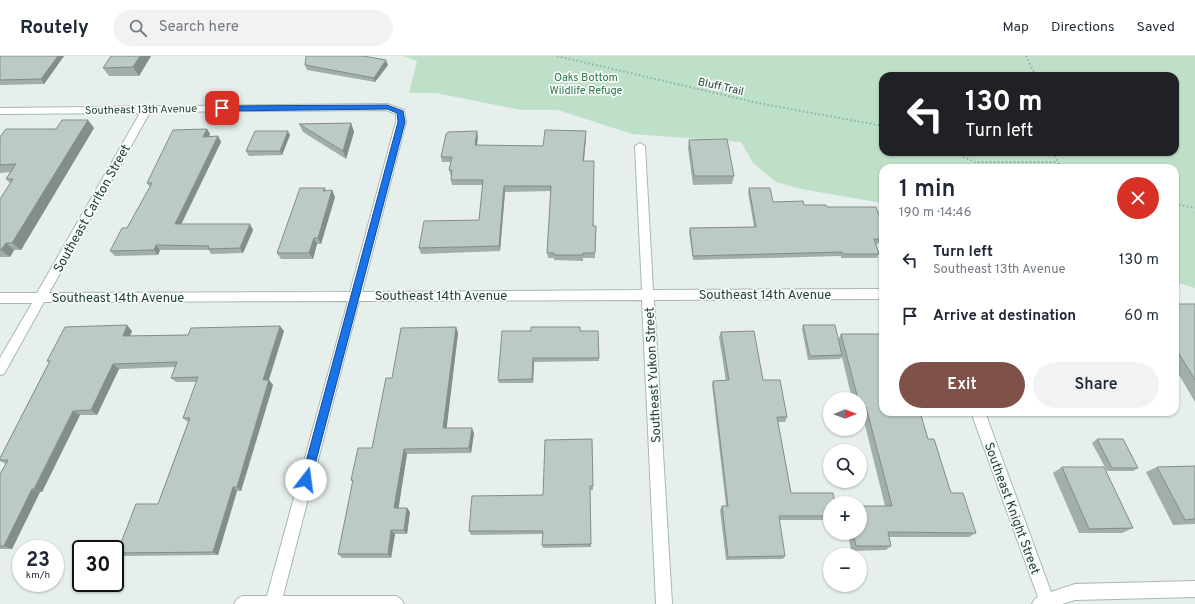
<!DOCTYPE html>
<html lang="en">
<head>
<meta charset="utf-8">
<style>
  :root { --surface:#fff; --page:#f2f2f3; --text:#1f2937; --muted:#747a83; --line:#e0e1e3; --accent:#7f5249 }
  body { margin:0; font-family:Overpass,sans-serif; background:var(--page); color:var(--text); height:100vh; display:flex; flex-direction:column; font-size:15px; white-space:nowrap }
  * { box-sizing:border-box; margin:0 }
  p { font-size:13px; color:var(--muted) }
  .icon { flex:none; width:22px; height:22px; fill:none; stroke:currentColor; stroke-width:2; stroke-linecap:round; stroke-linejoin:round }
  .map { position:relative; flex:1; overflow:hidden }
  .side { position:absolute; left:879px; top:108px; width:300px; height:252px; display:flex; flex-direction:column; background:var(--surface); border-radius:12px; box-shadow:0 1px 3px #0004 }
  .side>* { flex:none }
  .guide { position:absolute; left:879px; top:16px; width:300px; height:84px; border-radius:12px; box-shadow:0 1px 3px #0004; background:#202124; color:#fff; overflow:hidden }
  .needle { width:26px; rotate:89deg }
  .buttons { position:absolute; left:823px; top:336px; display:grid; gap:8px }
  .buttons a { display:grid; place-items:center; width:44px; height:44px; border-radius:50%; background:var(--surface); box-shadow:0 1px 3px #0004; font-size:20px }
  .speed { position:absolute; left:12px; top:484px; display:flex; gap:8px; font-size:20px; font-weight:700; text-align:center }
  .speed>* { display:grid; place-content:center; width:52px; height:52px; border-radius:50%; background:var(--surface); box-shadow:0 1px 3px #0004; line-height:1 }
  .speed small { font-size:10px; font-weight:400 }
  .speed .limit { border:2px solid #111; border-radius:6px; background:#fff; color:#111 }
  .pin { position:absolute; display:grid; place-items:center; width:34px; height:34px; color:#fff; margin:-17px; border-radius:8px; box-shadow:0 2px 6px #0006 }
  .me { position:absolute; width:44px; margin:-22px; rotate:15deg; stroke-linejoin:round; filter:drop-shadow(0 0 3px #0008) }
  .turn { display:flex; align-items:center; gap:14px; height:84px; padding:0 20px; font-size:18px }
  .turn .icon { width:52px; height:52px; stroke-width:2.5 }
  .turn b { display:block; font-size:28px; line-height:34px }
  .round { display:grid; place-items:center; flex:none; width:42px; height:42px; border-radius:21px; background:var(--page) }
  .overview { display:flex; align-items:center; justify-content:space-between; height:68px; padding:0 20px }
  h1 { font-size:24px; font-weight:600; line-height:30px }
  .primary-button { display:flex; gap:8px; margin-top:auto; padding:8px 20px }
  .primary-button a { flex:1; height:46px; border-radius:24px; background:var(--accent); color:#fff; font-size:16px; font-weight:600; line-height:46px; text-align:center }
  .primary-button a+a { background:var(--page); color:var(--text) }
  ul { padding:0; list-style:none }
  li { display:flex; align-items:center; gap:12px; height:56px; padding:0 20px }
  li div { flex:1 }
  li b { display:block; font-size:15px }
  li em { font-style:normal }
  header { display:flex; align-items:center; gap:24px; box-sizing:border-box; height:56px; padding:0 20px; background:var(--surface); border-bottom:1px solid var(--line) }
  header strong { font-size:19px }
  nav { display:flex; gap:22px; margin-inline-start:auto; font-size:14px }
  .search { width:280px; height:36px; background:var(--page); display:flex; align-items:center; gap:10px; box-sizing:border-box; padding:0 14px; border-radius:22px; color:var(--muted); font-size:15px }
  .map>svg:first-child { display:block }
  .green { fill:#bfe0c8; fill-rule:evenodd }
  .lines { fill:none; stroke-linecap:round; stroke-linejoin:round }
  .minor-casing { stroke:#a8b8b2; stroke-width:2 }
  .path { stroke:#86b3a5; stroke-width:2; stroke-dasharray:1.5 2.5; stroke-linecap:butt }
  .minor { fill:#fff; fill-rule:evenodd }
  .wall { fill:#a1aea9 }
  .shaded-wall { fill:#838d89 }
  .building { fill:#bbcac4; stroke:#838d89 }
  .route { fill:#1a73e8; stroke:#114b97 }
  .labels { text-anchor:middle; stroke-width:3.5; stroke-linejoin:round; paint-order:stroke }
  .far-park-label { font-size:11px; fill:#2d7a4b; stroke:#f7fbf9 }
  .far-street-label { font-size:11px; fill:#24423a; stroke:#f7fbf9 }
  .street-label { font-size:13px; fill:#24423a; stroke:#f7fbf9 }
</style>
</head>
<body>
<header>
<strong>Routely</strong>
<div class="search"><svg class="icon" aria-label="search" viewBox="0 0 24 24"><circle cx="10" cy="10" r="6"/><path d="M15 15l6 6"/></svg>Search here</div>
<nav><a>Map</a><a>Directions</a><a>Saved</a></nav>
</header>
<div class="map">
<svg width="1195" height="548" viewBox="0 0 1195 548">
  <rect width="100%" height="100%" fill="#e6efeb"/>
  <path class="green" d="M403,0h792v232l-20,-6v-114h-292v35l-82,-14 -25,-7 -23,-19 -12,-21 -109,-8 -74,-24h-36l-86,-17h-27l8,-32zM883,20h292v76h-292z"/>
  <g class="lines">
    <g class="minor-casing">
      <g id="minor">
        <path d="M387,48l17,6 2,12 -44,170 280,-2 -7,-144 5,-3 5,3 8,144 230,-1v10l-229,1 18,304h-16l-14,-304 -283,1 -76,295h113l5,3 3,5h-170l3,-5 5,-3h25l81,-295 -304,1 -40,72 -4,1v-17l32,-55h-32v-10h37l103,-180 -140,1v-6zM386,54l10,4v8l-46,170 -301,1 101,-181z"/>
        <path d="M971,356h14l66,180 24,-8 120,-3v16l-120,3 -13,4h-30l3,-5 3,-2z"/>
      </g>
    </g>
    <g class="path">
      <path d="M557,0l201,47 125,23"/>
      <path d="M1026,0l10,20"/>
      <path d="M952,96l23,10h82"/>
      <path d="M1053,96l8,16"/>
      <path d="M1175,148l20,4"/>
    </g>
    <use href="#minor" class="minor"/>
  </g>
  <g class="wall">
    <path d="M0,0h64l-20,28 -44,1z"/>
    <path d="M111,0h40l-12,20h-30l-6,-8z"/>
    <path d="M305,9h83l-13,17 -68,-12z"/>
    <path d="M351,67l3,9 -8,27 -43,-27 -4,-8z"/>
    <path d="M94,72l-73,122h-7l-4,7h-10v-58l10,-16 -4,-4 4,-7 -10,1v-36l56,-8z"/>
    <path d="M207,73l3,5 -1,3 9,-1 3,6 -40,82 72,6 -10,23 -32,1 -2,-4h-49l-2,5 -43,1 -5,-5 17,-23 23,-41 -3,-4z"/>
    <path d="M290,79l-8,20 -33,1 -3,-5z"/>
    <path d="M478,81l-1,8 66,1 43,-9 -2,24 10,65h2l-1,32h-12v3l-29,-1v-2h-6l-1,-5 4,-62 -46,1 -5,59 -79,3 -2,-6 60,-28 4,-35h-31l-1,-5v-4l-2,-6 2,-8h-9l-1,-5z"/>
    <path d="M689,84l45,36 -2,8 -39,1 -5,-37z"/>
    <path d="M325,132l1,2h6l3,7 -14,47h-4l-4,15h-32l-4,-6z"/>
    <path d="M749,132l24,14 54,5 56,19v17l-7,1 3,10 -2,4h-36v-2l-148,4 -4,-28 1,-4 64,-1 -6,-35z"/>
    <path d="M1175,248h20v98l-20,-34z"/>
    <path d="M803,269l35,15 3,-6 87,105 23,54 25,40 -7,4h-80l2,9 -5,4 -35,1 -3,-18h12l25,-27 -23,-93h-2v-14h-8l-10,-42 -2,2 -32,1 -6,-31z"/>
    <path d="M456,271l2,6 -12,95 28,5 -3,20 -64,1 -9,54h9l3,4 -3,22h-12l-4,24h-49l-4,-4 15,-71 -2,-3 21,-32 20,-70z"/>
    <path d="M132,275l-2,5 58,-1 96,-4 -15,49 4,5 -32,106h-4l-19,64 -95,1 -6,-3 41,-49 30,-82 -5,-4 14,-36h-21l-5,-4 4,-11 -56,2 -22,46h-17l-38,77h-2l-28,57h-12v-75l6,-10 -6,-3v-3l49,-96 -2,-1z"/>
    <path d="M580,275h18l1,30 -65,1 -1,21h-34l-1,-3z"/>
    <path d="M721,276l42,48 24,37 -2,5h-7l13,71 39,10v17h-51l6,36 -2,3 -57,1 -6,-50 2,-4h4l-14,-121 1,-4h13l-7,-44z"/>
    <path d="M592,383l1,51h-3l1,57 -48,1 -1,-3 1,-11 -72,1 -2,-4 74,-36z"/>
    <path d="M1097,383l41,29 -5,3h-26l-15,-28z"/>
    <path d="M1195,410v58l-22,1 -27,-53 11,-5z"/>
    <path d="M1062,411l71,61 -11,5h-43l-26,-60z"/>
  </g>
  <g class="shaded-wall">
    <path d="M58,0h6l-20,28 -3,-5z"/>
    <path d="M140,0h11l-12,20 -6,-9z"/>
    <path d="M386,4l2,5 -13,17 -1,-4z"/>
    <path d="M88,64l6,8 -73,122 -9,-7z"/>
    <path d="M351,67l3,9 -8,27 -3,-8z"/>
    <path d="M207,73l3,5 -4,8 -3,-5z"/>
    <path d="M288,75l2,4 -8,20 -2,-4z"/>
    <path d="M477,75l1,6 -2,14 -1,-6z"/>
    <path d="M586,75v6l-3,30v-6z"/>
    <path d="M218,80l3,6 -42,87 -4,-5z"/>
    <path d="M504,130l1,6 -5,59 -1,-5z"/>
    <path d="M332,134l3,7 -14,47 -3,-6z"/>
    <path d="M250,168l3,6 -10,23 -3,-5z"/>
    <path d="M314,182l3,6 -4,15 -4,-6z"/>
    <path d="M6,187l8,7 -4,7 -9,-7z"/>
    <path d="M156,189l4,5 -2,5 -4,-5z"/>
    <path d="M127,269l5,6 -4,10 -5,-5z"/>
    <path d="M280,270l4,5 -17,54 -4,-5z"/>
    <path d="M456,271l2,6 -12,101 -3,-6z"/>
    <path d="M533,302l1,4 -1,21 -1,-4z"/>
    <path d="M113,308l6,5 -22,46 -6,-5z"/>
    <path d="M269,324l4,5 -32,106 -4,-4z"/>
    <path d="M73,355l7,4 -38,77 -8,-3z"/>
    <path d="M472,372l2,5 -3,20 -2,-5z"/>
    <path d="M404,393l3,5 -9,58 -4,-4z"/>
    <path d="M233,431l4,4 -19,64 -5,-3z"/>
    <path d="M32,433l8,3 -28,57 -8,-3z"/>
    <path d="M407,452l3,4 -3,22 -3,-4z"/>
    <path d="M391,474l4,4 -4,24 -3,-4z"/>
  </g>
  <g class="building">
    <path d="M0,0h58l-17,23 -41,1z"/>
    <path d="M111,0h29l-7,11 -30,1z"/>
    <path d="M306,0h57l23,4 -12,18 -69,-13z"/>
    <path d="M62,64h26l-76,123h-6l-5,7h-1v-51l13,-20h-7l10,-15 -16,1v-28l6,-8h50z"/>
    <path d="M351,67l-8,28 -44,-27z"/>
    <path d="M207,73l-4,8 15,-1 -43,88h75l-10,24 -32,1 1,-3 -53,-1 -2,5 -44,1 12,-23h5l25,-45h-5l26,-53z"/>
    <path d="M545,74l41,1 -3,30h11l-1,65h3l-1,27h-12v2h-29v-2h-7l4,-67h-47l-5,60 -80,2 5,-27 55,-1 4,-40h-32l1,-10h-3l3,-13h-11l5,-23 2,-2 29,-1 -2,14 68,1z"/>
    <path d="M255,75h33l-8,20h-34z"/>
    <path d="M727,83l7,37h-40l-5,-36z"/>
    <path d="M300,132h25l-2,3 9,-1 -14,48h-4l-5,15h-32z"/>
    <path d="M749,132h21l3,14 30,-1 1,4h22l1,2h49l7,19v13h-9l5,15h-36l-1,-2 -149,4 -3,-28 66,-1z"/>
    <path d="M1175,248h20v76l-20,-33z"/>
    <path d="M127,269l-4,11 65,-1 3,-7 89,-2 -17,54h6l-32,107h-4l-20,65 -96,1 19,-49h22l32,-86h-7l15,-41 -27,1 6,-16 -64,2 -22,46 -18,1 -39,78h-2l-28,57h-4v-72l8,-14h-8v-2l50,-97h-3l18,-34z"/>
    <path d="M803,269h32l7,30 -32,1z"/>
    <path d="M456,271l-13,101h29l-3,20 -65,1 -10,59h13l-3,22h-13l-3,24h-50l15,-74h-2l7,-32h14l14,-70h6l9,-50z"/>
    <path d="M531,271h49v4h18l1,27h-66l-1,21 -34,1 4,-49h29z"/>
    <path d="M754,275l9,49h17l7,37h-10l14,76h42l2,10h-5v13h-51l6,40 -57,1 -6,-51h6l-15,-125 16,-1 -8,-48z"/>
    <path d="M841,278h42v78h37l8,27h6l17,54h12l13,40 -88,-1 3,14h-35l-3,-13h7v-27h32l-26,-99h-6v-8h-2z"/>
    <path d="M592,383l1,47h-3l1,58 -49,1 1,-14h-74l3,-35 71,-1 2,-55z"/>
    <path d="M1097,383h26l15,29h-26z"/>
    <path d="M1195,410v53l-10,1 -28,-53z"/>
    <path d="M1062,411h42l29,61 -44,1z"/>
  </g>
  <path class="route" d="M387,49l16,6 2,11 -94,358 -1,4 -4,2 -4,-2 -1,-4 97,-358 -1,-9 -10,-4 -165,2 -3,-3 3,-2z"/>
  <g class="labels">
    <g class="far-park-label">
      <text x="586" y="25">Oaks Bottom<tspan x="586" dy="13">Wildlife Refuge</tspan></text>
    </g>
    <g class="far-street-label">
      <text transform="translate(721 30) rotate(13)" y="4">Bluff Trail</text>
      <text transform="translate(141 53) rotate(-1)" y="4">Southeast 13th Avenue</text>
    </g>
    <g class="street-label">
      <text transform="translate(91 152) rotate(-61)" y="5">Southeast Carlton Street</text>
      <text x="765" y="243">Southeast 14th Avenue</text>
      <text x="441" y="244">Southeast 14th Avenue</text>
      <text x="118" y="246">Southeast 14th Avenue</text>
      <text transform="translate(652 319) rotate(-93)" y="5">Southeast Yukon Street</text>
      <text transform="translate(1013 452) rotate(70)" y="5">Southeast Knight Street</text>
    </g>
  </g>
</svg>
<div class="buttons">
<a><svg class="needle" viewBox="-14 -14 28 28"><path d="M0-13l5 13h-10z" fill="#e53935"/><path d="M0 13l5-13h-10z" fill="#747a83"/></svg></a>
<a><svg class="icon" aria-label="search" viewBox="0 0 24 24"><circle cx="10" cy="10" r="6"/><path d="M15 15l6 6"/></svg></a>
<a>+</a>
<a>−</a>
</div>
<div class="speed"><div>23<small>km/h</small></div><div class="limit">30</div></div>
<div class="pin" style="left:222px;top:52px;background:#d93025"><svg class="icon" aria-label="arrive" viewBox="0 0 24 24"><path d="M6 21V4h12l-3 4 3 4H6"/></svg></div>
<svg class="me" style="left:306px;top:424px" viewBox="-20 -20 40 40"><circle r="19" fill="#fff"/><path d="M0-13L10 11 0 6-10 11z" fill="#1a73e8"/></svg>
<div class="guide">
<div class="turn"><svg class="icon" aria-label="left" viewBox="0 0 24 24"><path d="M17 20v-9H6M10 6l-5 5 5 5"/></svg><div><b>130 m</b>Turn left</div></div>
</div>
<section class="side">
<div class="overview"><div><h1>1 min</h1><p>190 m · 14:46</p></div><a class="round" style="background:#d93025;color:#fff"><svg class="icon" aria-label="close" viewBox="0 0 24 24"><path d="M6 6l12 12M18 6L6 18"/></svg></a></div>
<ul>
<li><svg class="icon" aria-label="left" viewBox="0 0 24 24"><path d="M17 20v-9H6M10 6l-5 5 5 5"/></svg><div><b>Turn left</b><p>Southeast 13th Avenue</p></div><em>130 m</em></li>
<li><svg class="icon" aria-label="arrive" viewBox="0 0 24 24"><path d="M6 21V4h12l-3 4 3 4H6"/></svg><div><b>Arrive at destination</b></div><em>60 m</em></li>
</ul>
<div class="primary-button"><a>Exit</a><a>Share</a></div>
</section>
</div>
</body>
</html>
